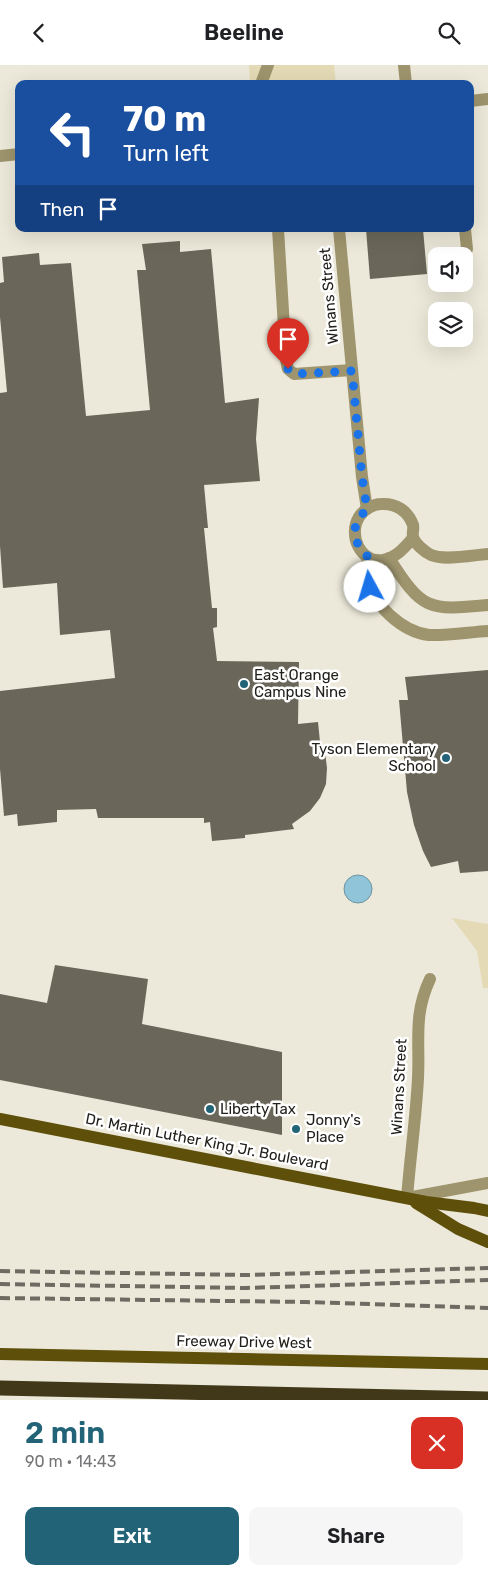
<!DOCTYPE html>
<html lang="en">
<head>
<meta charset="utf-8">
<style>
  :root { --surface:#fff; --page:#f6f6f6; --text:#202124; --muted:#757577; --accent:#226377 }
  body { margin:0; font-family:Rubik,sans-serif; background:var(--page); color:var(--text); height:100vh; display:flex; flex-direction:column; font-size:19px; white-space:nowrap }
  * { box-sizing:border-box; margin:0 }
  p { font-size:16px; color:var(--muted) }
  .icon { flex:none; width:28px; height:28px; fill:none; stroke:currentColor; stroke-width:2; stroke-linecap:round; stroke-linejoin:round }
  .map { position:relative; height:1335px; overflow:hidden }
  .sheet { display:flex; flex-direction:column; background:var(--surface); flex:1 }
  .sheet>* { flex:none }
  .top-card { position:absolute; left:15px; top:15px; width:459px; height:152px; border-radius:10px; box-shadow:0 5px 20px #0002; background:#1a4fa0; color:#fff; overflow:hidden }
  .fabs { position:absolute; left:428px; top:182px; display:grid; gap:10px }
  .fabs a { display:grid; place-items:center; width:45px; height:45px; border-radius:10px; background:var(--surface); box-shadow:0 5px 20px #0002; font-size:25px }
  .pin { position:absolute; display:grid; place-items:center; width:42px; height:42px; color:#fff; margin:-51px -21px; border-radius:50% 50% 50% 0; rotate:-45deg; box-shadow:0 0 5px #0007 }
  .pin .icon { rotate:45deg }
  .me { position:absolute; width:55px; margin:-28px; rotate:354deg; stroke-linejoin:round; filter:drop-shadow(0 0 4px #0008) }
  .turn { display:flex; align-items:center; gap:18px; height:105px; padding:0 25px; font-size:22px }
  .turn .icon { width:65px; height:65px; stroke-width:2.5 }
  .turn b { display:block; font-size:35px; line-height:42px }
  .then { display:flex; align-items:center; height:48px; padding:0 25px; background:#0003; gap:10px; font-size:19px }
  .round { display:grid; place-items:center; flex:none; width:52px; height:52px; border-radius:10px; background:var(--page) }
  .summary { display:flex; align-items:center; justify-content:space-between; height:85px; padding:0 25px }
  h1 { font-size:30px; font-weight:600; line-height:38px; color:var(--accent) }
  .primary-button { display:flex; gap:10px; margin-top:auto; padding:10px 25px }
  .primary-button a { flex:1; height:58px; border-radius:10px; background:var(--accent); color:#fff; font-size:20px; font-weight:600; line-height:58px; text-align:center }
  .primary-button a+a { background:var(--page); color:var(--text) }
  header { display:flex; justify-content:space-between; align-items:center; height:65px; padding:0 25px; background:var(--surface); font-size:22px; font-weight:600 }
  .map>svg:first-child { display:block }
  .green { fill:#e4dab5 }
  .water { fill:#8fc4d9; stroke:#6e93a0 }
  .building { fill:#6a675a }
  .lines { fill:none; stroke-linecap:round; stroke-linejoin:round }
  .minor { stroke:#9e946d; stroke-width:12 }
  .major { stroke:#5e4f0a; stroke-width:12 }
  .highway { stroke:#403818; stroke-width:15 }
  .rail { stroke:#6d6b62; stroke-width:4; stroke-dasharray:10 5; stroke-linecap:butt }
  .route { stroke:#1a73e8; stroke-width:9; stroke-dasharray:0 16.2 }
  .poi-dot { fill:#226377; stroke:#fff; stroke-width:2 }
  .labels { text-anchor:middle; stroke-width:5; stroke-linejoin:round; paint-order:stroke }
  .street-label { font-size:15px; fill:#22201b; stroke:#fff }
  .poi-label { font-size:15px; fill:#22201b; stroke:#fff; text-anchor:start }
</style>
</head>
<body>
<header><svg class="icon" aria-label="back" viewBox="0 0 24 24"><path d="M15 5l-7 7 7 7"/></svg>Beeline<svg class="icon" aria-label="search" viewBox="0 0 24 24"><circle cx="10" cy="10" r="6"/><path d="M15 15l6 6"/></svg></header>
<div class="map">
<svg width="488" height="1335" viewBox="0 0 488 1335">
  <rect width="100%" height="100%" fill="#ece9da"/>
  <g class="green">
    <path d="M249,0h85l2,19h-86z"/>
    <path d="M452,853l36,6v64h-5l-6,-37z"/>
  </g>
  <circle class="water" cx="358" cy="824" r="14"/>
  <g class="building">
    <path d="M366,164h57l4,45 -57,5z"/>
    <path d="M180,176v11l31,-3 14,154 34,-5 -3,41 4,42 -56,4 4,43h-4l8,80h5v19l-4,1 4,33 82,1 -1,62 20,-2 3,30h4l2,16 -1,16 -6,14 -10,13 -18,13 2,5 -49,6v3l-33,3 -2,-19 -6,1v-5h-106l-2,-9 -39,1v12l-39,4 -1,-12 -13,2 -4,-47v-78l115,-13 -5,-48 -50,5 -3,-52 -54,5 -3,-42v-153l7,-1 -7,-75v-34l4,-1 -2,-25 37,-4 1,12 31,-2 15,153 64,-6 -13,-140h9l-4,-26z"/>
    <path d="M488,605v201l-28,2 -2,-12 -27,6 -8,-16 -9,-26 -7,-33 -8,-92h9l-3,-23z"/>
    <path d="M55,900l93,14 -6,45 140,28v83l-282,-55v-86l47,9z"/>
  </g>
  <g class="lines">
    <g class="minor">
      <path d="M404,0l2,19"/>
      <path d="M261,19l7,-19"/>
      <path d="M470,36l18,-2"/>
      <path d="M0,91l19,-2"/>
      <path d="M278,164l8,131 2,9 6,5 58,-4"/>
      <path d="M339,164l23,248 5,32"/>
      <path d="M465,164l2,20"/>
      <path d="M413,473c-8,9 -17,20 -30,22 -23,3 -35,-25 -24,-43 4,-7 14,-13 22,-13 15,-1 27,7 32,21 1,4 -1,8 0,12 2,7 12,15 18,18 14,6 42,0 57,-1"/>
      <path d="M368,492c-1,7 -3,14 -2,20 6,27 36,55 63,58 16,1 42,-3 59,-4"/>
      <path d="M389,493c33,52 39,53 99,47"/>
      <path d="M430,914c-17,36 -10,62 -12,99 -2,40 -8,80 -11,120l81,-15"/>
    </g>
    <g class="major">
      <path d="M0,1054l426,83 48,6 14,3"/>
      <path d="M416,1138l42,26 30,13"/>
      <path d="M0,1289l488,10"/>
    </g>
    <path class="highway" d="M0,1323l488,11"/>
    <g class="rail">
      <path d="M0,1206l246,4 242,-7"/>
      <path d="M0,1219l246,4 242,-8"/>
      <path d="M0,1233l306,4 182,6"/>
    </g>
  </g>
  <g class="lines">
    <path class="route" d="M288,304l6,5 58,-3 10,106 5,32c-17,17 -16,31 1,48l-2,19 4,11"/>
  </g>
  <g class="poi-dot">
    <circle cx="244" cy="619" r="5"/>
    <circle cx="446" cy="693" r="5"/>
    <circle cx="210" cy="1044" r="5"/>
    <circle cx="296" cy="1064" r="5"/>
  </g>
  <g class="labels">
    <g class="street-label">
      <text transform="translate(329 231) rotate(-95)" y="5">Winans Street</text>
      <text transform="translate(399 1022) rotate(-87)" y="5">Winans Street</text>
      <text transform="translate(207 1077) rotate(11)" y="5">Dr. Martin Luther King Jr. Boulevard</text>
      <text transform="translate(244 1277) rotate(1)" y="5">Freeway Drive West</text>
    </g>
    <g class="poi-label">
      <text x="254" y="615">East Orange<tspan x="254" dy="17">Campus Nine</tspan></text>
      <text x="436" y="689" text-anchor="end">Tyson Elementary<tspan x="436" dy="17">School</tspan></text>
      <text x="220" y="1049">Liberty Tax</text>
      <text x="306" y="1060">Jonny's<tspan x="306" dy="17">Place</tspan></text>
    </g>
  </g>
</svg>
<div class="fabs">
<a><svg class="icon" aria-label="sound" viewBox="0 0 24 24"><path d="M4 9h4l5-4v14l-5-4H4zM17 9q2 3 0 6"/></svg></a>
<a><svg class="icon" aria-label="layers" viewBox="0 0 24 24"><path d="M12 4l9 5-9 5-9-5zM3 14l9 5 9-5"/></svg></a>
</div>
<div class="pin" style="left:288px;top:304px;background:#d93025"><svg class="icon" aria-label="arrive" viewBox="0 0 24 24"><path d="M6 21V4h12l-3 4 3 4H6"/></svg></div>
<svg class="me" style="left:370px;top:522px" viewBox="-20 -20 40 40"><circle r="19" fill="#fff"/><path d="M0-13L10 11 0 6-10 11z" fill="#1a73e8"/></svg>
<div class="top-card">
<div class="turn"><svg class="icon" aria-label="left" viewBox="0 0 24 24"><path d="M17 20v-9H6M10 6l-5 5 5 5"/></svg><div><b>70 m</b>Turn left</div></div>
<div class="then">Then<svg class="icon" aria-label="arrive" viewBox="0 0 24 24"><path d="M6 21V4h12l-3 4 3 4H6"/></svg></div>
</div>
</div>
<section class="sheet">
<div class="summary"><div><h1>2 min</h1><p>90 m · 14:43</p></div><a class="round" style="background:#d93025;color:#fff"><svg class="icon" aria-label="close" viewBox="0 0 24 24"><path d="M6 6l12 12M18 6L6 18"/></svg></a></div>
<div class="primary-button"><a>Exit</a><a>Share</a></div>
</section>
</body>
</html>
